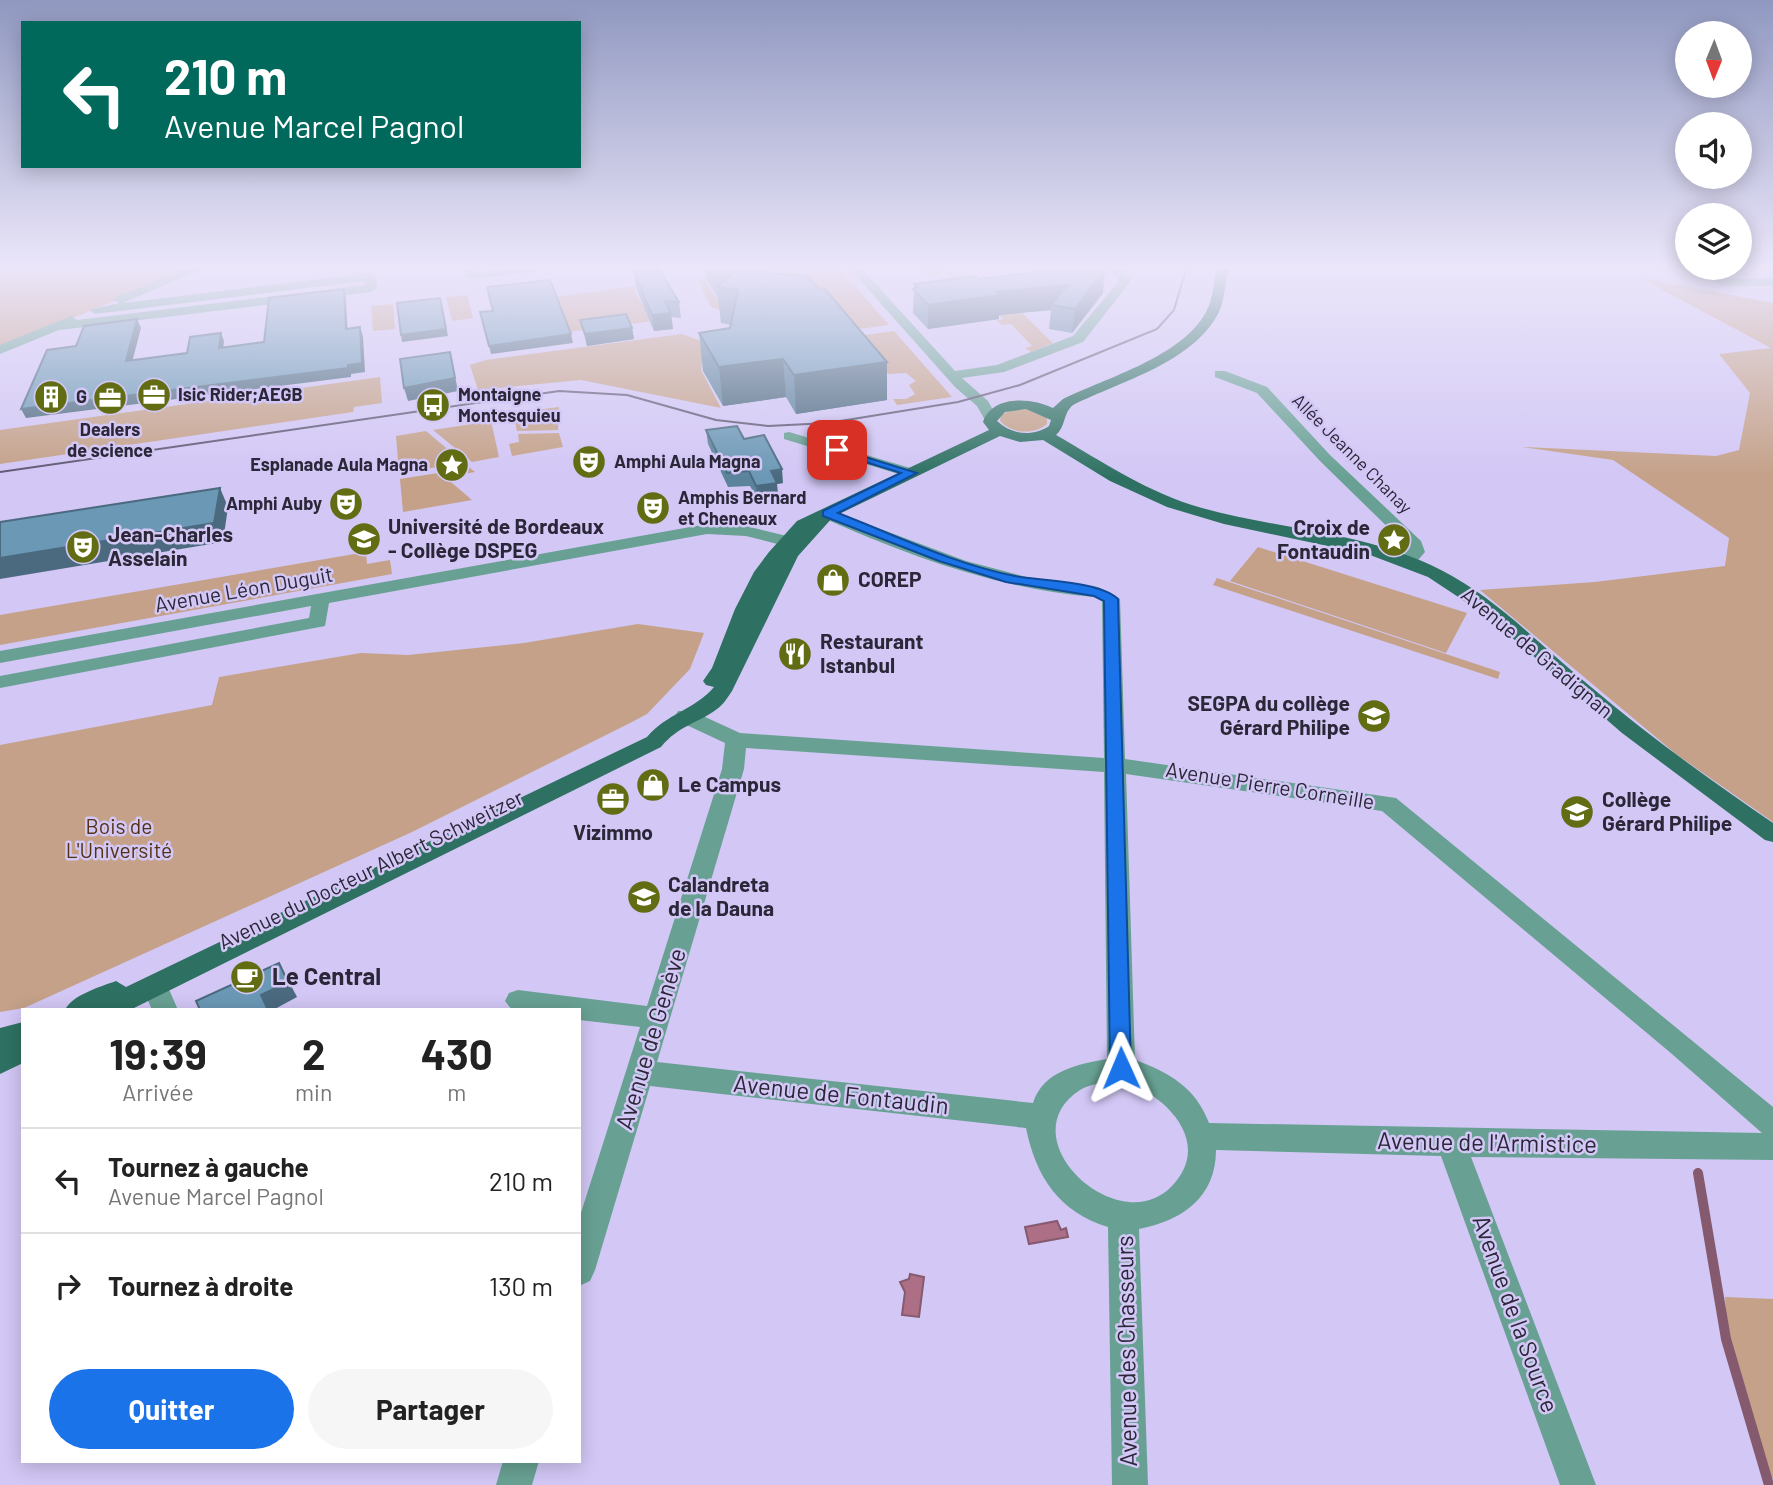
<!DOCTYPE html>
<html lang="fr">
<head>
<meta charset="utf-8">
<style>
  :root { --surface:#fff; --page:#f6f6f6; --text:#222; --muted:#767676; --line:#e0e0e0; --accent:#1a73e8 }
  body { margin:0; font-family:Barlow,sans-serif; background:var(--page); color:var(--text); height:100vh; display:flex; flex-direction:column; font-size:26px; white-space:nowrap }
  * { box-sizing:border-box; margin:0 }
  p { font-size:23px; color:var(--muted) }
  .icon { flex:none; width:38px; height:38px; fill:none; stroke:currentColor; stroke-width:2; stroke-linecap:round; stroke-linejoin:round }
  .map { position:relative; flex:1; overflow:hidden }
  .drawer { position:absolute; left:21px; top:1008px; width:560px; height:455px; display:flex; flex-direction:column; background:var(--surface); border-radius:0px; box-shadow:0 4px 18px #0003 }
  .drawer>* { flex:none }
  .hud { position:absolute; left:21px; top:21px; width:560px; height:147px; border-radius:0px; box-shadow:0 4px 18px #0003; background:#00695c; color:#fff; overflow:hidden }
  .needle { width:46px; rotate:181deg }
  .tools { position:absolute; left:1675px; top:21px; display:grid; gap:14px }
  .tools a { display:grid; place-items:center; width:77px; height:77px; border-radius:50%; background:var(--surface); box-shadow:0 4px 18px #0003; font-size:35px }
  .pin { position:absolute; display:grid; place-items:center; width:60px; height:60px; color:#fff; margin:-30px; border-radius:14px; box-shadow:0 4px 10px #0006 }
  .me { position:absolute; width:77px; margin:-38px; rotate:359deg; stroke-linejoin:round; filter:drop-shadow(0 0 5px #0008) }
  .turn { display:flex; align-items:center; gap:24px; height:147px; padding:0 28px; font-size:32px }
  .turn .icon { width:91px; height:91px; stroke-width:2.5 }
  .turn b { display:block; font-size:49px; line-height:60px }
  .eta { display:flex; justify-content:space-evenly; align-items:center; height:119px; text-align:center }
  .eta b { font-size:42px; font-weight:700; line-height:49px }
  .button { display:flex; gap:14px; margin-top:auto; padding:14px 28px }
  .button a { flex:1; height:80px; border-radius:42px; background:var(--accent); color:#fff; font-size:28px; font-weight:700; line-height:80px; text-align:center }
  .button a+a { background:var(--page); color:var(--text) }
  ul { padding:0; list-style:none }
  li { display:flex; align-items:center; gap:21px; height:105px; padding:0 28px; border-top:2px solid var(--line) }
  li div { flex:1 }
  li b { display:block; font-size:26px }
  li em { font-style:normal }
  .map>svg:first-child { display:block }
  .green { fill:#c4a188 }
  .water { fill:#ac6f85; stroke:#85596e; stroke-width:2 }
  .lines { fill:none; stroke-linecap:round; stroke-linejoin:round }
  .stream { stroke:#85596e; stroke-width:10 }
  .minor { fill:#68a193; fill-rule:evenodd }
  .major { fill:#2e7162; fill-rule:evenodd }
  .tram { stroke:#5f5873; stroke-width:2 }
  .wall { fill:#5c839c }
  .shaded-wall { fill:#4b6a7f }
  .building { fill:#6b98b5; stroke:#4b6a7f; stroke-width:2 }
  .route { fill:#1a73e8; stroke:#114b97; stroke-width:2 }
  .labels { text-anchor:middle; stroke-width:5; stroke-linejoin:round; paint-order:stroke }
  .far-poi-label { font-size:18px; font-weight:bold; fill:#2b2638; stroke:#d2c7f5; text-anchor:start }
  .far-street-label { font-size:18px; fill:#2b2638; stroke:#d2c7f5 }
  .poi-label { font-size:21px; font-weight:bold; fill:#2b2638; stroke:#d2c7f5; text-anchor:start }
  .street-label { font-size:21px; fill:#2b2638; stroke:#d2c7f5 }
  .park-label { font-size:21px; fill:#543014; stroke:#d2c7f5 }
  .near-poi-label { font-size:24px; font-weight:bold; fill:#2b2638; stroke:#d2c7f5; text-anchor:start }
  .near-street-label { font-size:24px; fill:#2b2638; stroke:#d2c7f5 }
</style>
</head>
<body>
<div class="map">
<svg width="1773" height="1485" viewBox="0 0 1773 1485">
  <rect width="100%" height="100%" fill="#d2c7f5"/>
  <g class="green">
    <path d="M0,269h192l-192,79z"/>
    <path d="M750,269h90l49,56 -86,11 -92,-29 -13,-27 6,-1 13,19 9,-1 34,-19 -4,-6 -11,1z"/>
    <path d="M917,269c72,0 87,28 136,74l-22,9 -6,-4 7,-2 -21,-22 -9,1 -5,-4 6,-2 -15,-15 -6,1 -35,-32 -18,2z"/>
    <path d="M1638,277l135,26v519l-97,-68 -196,-164 115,-8 130,-16 4,-28 -116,-78 -91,-13 194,9 23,-6 11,-57 -31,-39 52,-6z"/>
    <path d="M636,286l-2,5 20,30 -85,11 -14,-35z"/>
    <path d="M467,295l6,23 -21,3 -6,-24z"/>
    <path d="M393,304l2,25 -22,2 -2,-25z"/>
    <path d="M894,331l58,66 -55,8 -4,-6h13l9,-5 -6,-9 7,-4 -10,-8 -18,1 -27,-33 4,-6z"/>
    <path d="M682,334l22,8 -3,28 20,38 -140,-28 -103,10 -8,-25 16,-5z"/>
    <path d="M380,377l2,26 -28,4 -1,5 -353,52v-34z"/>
    <path d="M559,407l-1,23 -41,1 -4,-18z"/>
    <path d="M1027,409l20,9v6c-13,11 -35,10 -47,-3l1,-6 8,-4z"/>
    <path d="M491,421l8,36 -27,5 -39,-32z"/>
    <path d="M426,431l38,32 -65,10 -3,-37z"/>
    <path d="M559,433l4,14 -51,9 -3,-12 10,-2 -1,-8z"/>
    <path d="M470,468l5,4 -30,5 27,23 -69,12 -3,-33z"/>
    <path d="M1258,547l209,66 -21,40 -216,-72z"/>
    <path d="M366,552l1,12 23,-4 2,14 -392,71v-30z"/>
    <path d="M1217,578l283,94 -2,7 -285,-94z"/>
    <path d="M638,624l66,9 -14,36 -43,45 -17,9 -218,109 -388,176 -24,4v-267l212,-40 7,-28 142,-24 47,2 116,-12z"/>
    <path d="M1725,1297l48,2v179l-7,-1 -39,-144z"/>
  </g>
  <g class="water">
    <path d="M1057,1221l4,9 5,-2 2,9 -39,7 -4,-17z"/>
    <path d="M910,1274l14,3 -5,40 -17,-2 3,-23 -5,-10 9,-3z"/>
  </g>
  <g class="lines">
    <path class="stream" d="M1698,1173l28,166 43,146"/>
    <g class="minor">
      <path d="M186,269h16l-79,34 247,-30 6,4 1,11 -6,4 -312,38 -59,24v-9l71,-29 6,4 288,-35 -1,-4 -269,33 -6,-4 30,-7 -5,-3 2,-3z"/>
      <path d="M463,269h12l1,3 62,-3 -6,3 -61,7 -4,-1z"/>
      <path d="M850,269h12l93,102 42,-6 76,-29 46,-55 -9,-12h13l8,12 -48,61 -79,30 -42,6 26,23 9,16 -7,4 -5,-1 -8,-14 -22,-19z"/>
      <path d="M1691,269h14l19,9h49v8h-51z"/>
      <path d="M1215,371h10l42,16 63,68 91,86 4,11 -12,14h-12l-3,-4 9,-11v-5l-87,-85 -63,-68 -42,-16z"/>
      <path d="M789,432l128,38 2,3 -8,5 -6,-2 -121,-37v-6z"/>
      <path d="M827,509l139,52 64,17 68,9 22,12 5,160 271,39 377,309v53l-302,-3 125,328h-36l-119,-329 -225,-6c0,48 -35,71 -77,79l9,256h-36l-4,-258c-49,-15 -72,-50 -82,-99l-376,-42 -55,184 -5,11 -11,5v-67l61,-192 -61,-7v-10h-67l-7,-9 4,-8 9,-3 129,16 75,-237 3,-26 -47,-22 -3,-5 3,-5h14l48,22 364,25 -2,-157 -8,-4c-96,-8 -185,-41 -273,-80l-2,-3zM746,748l358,24 3,287c-29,5 -64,12 -74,44l-376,-41 87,-293zM1126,774l256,37 290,243 90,79 -553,-10c-13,-35 -40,-51 -74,-63zM1121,1080c44,14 93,62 51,106 -53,56 -166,-48 -92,-96 10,-7 29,-7 41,-10z"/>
      <path d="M707,524l39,2 45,11 2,4 -8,5 -39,-10 -39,-2 -378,69 -4,23 -325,62v-12l309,-58 2,-12 -311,57v-12z"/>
      <path d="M155,975l9,3 14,32h-26l-10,-24 4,-8z"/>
      <path d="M503,1461h36l-7,24h-36z"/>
    </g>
    <g class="major">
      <path d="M1216,269h12c-3,14 -3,30 -9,43 -26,51 -98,69 -146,93 -10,8 -7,21 -17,30 47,27 92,58 146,73 79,22 165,24 239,62 57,29 101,77 150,117 58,49 119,93 182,136v19l-8,-2 -143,-107 -135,-117 -59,-39 -58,-22 -146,-31 -57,-17 -57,-26 -67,-41 -23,2 -20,-6 -167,81 -35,39 -66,135c-4,6 -9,14 -15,18 -20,15 -38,16 -56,38l-531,263h-65c7,-15 35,-23 51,-29l10,6 521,-250c19,-23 49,-28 67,-50l-8,-2 -3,-4 9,-13 23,-59 19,-37 15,-20 28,-31 192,-91 -6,-8c9,-27 48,-25 70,-14l10,-9c43,-21 120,-43 143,-87 7,-13 8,-29 10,-43zM1026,409l25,11 -2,6c-16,11 -37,9 -52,-5l8,-9z"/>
      <path d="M23,1022v41l-23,11v-46z"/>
    </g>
    <path class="tram" d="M0,472l559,-81 68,4 89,25 52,6 60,-3 130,-21 62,-17 137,-56 17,-19 12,-41"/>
  </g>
  <g class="wall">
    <path d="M705,269h47l135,131 -91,14 -10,-17 -63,9 -20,-35 -4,-38 31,-5 1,-3 -10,-2 -3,-26 -12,-18z"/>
    <path d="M634,272l45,30 2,16 -10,-1 2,12 -19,2 -18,-43z"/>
    <path d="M979,279l124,14 -31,40 -23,-4 2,-19 -52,5v4l-71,10 -15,-16 1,-29z"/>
    <path d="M580,320l52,8 2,11 -47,7z"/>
    <path d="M706,430l38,9 39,44 -6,1 1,13 -20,3 -8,-14 -22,1 -20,-43z"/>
  </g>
  <g class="shaded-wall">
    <path d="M1105,269l-2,24 -31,40 3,-24z"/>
    <path d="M732,274l-7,14 -1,-13z"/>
    <path d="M1068,285l-17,20v5l-52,5v4l-71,10v-24l69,-13z"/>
    <path d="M344,289l2,9 2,40 -2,-9z"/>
    <path d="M442,304l6,32 -46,6 -1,-7z"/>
    <path d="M671,313l2,16 -19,2 -2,-16z"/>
    <path d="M137,319l4,9 -11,42 -4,-9z"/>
    <path d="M360,327l3,9 2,36 -14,2v3l-325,41 -5,-9 327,-44z"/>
    <path d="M632,328l2,11 -47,7 -2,-12z"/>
    <path d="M221,333l3,8 -2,16 -3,-9z"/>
    <path d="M571,334l2,9 -82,11 -2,-8z"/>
    <path d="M450,352l8,39 -50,10 -4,-13z"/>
    <path d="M783,359l3,38 -63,9 -4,-39z"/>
    <path d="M887,362v38l-91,14 -2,-39z"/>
    <path d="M782,469l1,14 -6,1 1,13 -20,3 -2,-14 15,-15z"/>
    <path d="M220,488l8,19 -5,35 -223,37v-21z"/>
    <path d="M279,963l18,34 -24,13h-5l-7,-15z"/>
  </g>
  <g class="building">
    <path d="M659,269l20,33 -14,-1 6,12 -19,2 -18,-43z"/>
    <path d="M720,269h32l3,3 51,4 15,14 4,-1 62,73 -93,13 -11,-16 -64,8 -20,-34 31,-5 8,-38 -21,-3 15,-13 -8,1z"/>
    <path d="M1060,269h45l-30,40 -24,-4 17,-20 -71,7 3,3 -72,10 -15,-16 5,-1 -4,-4 61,-8 4,3z"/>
    <path d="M550,280l21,54 -82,12 -9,-34 13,-1 -6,-24z"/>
    <path d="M344,289l2,40 14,-2 2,36 -14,2v3l-327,41 26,-59 29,-4 8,-20 53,-7 -11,42 61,-8 3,-16 31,-4 -2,15 45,-6 5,-44z"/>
    <path d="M440,298l6,31 -45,6 -4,-32z"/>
    <path d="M626,314l6,14 -47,6 -5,-14z"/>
    <path d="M450,352l5,26 -51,10 -4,-29z"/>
    <path d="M737,426l7,13 20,-4 18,34 -11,2 6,12 -21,3 -7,-15 -22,2 -21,-43z"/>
    <path d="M220,488l-6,35 -214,35v-36z"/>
    <path d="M279,963l9,19 -27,13 7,15h-68l-4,-9z"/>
  </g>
  <linearGradient id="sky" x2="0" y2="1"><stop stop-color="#9098c0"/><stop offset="0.56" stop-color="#ebe6fa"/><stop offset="1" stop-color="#ebe6fa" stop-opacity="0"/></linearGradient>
  <rect width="1773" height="477" fill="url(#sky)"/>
  <path class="route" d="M833,447l84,26 -79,40c57,22 116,51 177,63 26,5 85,5 103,23l13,469 -3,7 -7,2 -8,-2 -3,-7 -6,-467 -10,-5 -88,-14 -67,-21 -116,-45v-5l78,-38 -68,-21z"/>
  <defs>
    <g id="office-disc" transform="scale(1.75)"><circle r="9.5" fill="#616c13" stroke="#d2c7f5"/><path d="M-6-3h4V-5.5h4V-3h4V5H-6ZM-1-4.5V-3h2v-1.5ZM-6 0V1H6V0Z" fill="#fff"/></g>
    <g id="building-disc" transform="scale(1.75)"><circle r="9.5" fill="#616c13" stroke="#d2c7f5"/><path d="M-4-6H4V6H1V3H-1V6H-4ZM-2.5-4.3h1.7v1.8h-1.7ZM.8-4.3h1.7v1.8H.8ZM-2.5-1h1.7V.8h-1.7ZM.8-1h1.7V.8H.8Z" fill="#fff"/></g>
    <g id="bus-disc" transform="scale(1.75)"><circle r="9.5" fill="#616c13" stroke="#d2c7f5"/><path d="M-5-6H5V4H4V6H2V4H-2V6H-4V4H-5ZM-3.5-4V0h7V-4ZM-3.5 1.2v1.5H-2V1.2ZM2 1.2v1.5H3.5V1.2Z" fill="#fff"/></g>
    <g id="theatre-disc" transform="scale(1.75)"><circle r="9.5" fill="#616c13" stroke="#d2c7f5"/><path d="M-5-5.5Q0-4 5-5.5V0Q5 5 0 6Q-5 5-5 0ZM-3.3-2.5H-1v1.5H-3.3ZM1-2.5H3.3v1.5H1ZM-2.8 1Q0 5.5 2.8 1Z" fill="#fff"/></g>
    <g id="sight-disc" transform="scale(1.75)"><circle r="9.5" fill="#616c13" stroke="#d2c7f5"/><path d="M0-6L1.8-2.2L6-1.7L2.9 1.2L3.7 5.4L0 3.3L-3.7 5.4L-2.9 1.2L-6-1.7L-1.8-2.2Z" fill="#fff"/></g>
    <g id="university-disc" transform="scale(1.75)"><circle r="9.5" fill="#616c13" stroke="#d2c7f5"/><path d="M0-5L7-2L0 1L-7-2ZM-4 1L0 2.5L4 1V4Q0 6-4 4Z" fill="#fff"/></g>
    <g id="shop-disc" transform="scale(1.75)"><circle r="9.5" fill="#616c13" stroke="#d2c7f5"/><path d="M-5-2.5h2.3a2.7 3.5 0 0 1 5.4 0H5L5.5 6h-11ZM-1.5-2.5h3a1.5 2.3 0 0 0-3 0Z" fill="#fff"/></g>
    <g id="restaurant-disc" transform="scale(1.75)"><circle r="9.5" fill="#616c13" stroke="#d2c7f5"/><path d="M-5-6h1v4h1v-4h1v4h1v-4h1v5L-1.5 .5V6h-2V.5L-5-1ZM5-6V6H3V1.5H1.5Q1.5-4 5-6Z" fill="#fff"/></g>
    <g id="school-disc" transform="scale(1.75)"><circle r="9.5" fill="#616c13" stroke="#d2c7f5"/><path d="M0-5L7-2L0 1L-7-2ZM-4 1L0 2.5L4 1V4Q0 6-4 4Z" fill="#fff"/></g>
    <g id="cafe-disc" transform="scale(1.75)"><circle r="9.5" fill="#616c13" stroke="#d2c7f5"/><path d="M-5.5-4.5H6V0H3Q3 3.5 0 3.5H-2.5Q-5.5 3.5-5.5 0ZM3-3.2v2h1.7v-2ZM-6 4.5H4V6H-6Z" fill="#fff"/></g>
  </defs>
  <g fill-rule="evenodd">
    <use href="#office-disc" x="154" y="395"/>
    <use href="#building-disc" x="51" y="397"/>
    <use href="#office-disc" x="110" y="398"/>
    <use href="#bus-disc" x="433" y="405"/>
    <use href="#theatre-disc" x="589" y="462"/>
    <use href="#sight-disc" x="452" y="465"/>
    <use href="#theatre-disc" x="346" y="504"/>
    <use href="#theatre-disc" x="653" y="508"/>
    <use href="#university-disc" x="364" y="539"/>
    <use href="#sight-disc" x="1394" y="540"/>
    <use href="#theatre-disc" x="83" y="547"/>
    <use href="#shop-disc" x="833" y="580"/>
    <use href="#restaurant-disc" x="795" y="654"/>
    <use href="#school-disc" x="1374" y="716"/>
    <use href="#shop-disc" x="653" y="785"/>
    <use href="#office-disc" x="613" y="799"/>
    <use href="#school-disc" x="1577" y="812"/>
    <use href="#school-disc" x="644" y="897"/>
    <use href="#cafe-disc" x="247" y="977"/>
  </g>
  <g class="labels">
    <g class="far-poi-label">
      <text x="178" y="401">Isic Rider;AEGB</text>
      <text x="458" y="401">Montaigne<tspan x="458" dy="21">Montesquieu</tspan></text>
      <text x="76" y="403">G</text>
      <text x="110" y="436" text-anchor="middle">Dealers<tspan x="110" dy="21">de science</tspan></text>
      <text x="614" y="468">Amphi Aula Magna</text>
      <text x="428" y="471" text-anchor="end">Esplanade Aula Magna</text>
      <text x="678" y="504">Amphis Bernard<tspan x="678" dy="21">et Cheneaux</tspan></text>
      <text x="322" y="510" text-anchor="end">Amphi Auby</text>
    </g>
    <g class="far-street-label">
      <text transform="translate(1352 454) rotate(45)" y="6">Allée Jeanne Chanay</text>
    </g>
    <g class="poi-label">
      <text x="388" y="534">Université de Bordeaux<tspan x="388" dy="24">- Collège DSPEG</tspan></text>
      <text x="1370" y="535" text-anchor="end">Croix de<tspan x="1370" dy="24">Fontaudin</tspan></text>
      <text x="108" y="542">Jean-Charles<tspan x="108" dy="24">Asselain</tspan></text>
      <text x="858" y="587">COREP</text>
      <text x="820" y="649">Restaurant<tspan x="820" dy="24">Istanbul</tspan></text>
      <text x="1350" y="711" text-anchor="end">SEGPA du collège<tspan x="1350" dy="24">Gérard Philipe</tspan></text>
      <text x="678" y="792">Le Campus</text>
      <text x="1602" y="807">Collège<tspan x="1602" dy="24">Gérard Philipe</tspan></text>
      <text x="613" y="840" text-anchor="middle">Vizimmo</text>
      <text x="668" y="892">Calandreta<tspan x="668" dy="24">de la Dauna</tspan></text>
    </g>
    <g class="street-label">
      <text transform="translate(244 590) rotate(-10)" y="7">Avenue Léon Duguit</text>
      <text transform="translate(1537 653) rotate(40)" y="7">Avenue de Gradignan</text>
      <text transform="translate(1270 786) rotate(9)" y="7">Avenue Pierre Corneille</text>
      <text transform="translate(371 870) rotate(-26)" y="7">Avenue du Docteur Albert Schweitzer</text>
    </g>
    <g class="park-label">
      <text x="119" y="834">Bois de<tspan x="119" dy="24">L'Université</tspan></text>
    </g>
    <g class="near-poi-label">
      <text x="272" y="985">Le Central</text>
    </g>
    <g class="near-street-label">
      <text transform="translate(651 1039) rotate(-73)" y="8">Avenue de Genève</text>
      <text transform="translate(841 1095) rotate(6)" y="8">Avenue de Fontaudin</text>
      <text transform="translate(1487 1143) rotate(1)" y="8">Avenue de l'Armistice</text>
      <text transform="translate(1515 1314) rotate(70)" y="8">Avenue de la Source</text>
      <text transform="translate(1127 1351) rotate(-91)" y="8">Avenue des Chasseurs</text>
    </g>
  </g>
</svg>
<div class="tools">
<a><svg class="needle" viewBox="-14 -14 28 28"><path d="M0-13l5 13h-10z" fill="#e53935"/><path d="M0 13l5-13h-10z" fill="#767676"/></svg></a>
<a><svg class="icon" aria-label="sound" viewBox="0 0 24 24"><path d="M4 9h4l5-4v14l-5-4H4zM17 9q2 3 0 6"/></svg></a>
<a><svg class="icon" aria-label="layers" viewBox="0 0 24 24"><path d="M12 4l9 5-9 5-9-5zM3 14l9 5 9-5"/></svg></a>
</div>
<div class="pin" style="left:837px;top:450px;background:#d93025"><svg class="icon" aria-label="arrive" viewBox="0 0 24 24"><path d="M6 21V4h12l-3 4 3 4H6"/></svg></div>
<svg class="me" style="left:1121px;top:1068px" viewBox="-20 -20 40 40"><path d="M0-17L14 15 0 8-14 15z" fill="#1a73e8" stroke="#fff" stroke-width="4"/></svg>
<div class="hud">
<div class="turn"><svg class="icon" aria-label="left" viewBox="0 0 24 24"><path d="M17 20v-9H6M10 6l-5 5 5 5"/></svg><div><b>210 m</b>Avenue Marcel Pagnol</div></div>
</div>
<section class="drawer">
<div class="eta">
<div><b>19:39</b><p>Arrivée</p></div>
<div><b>2</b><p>min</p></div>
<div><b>430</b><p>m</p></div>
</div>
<ul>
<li><svg class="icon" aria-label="left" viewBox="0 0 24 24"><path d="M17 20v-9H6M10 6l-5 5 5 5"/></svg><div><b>Tournez à gauche</b><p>Avenue Marcel Pagnol</p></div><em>210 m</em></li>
<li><svg class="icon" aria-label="right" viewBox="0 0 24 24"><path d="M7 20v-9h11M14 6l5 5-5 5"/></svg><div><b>Tournez à droite</b></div><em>130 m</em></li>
</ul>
<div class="button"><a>Quitter</a><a>Partager</a></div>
</section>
</div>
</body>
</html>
